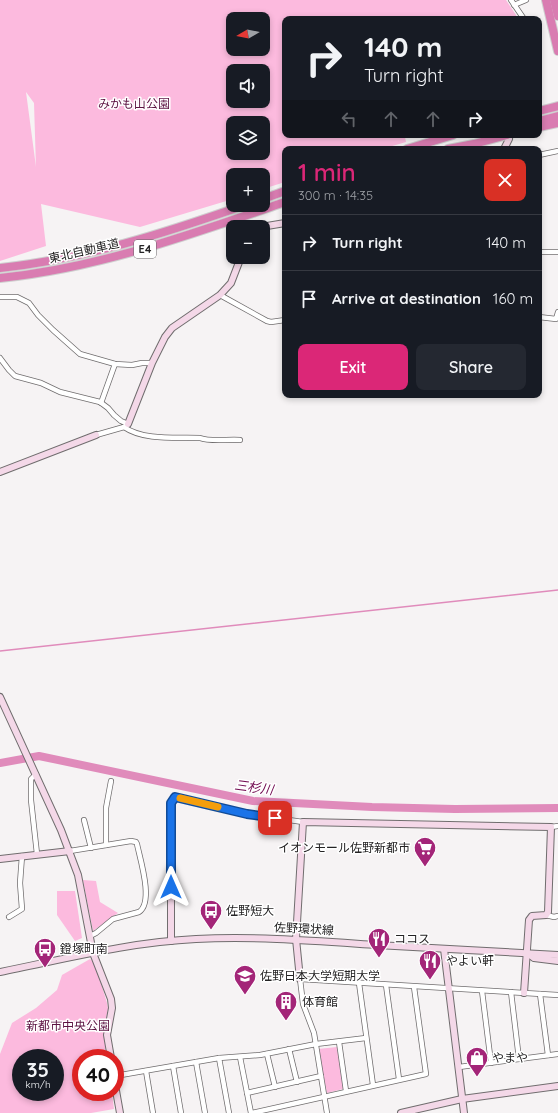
<!DOCTYPE html>
<html lang="en">
<head>
<meta charset="utf-8">
<style>
  :root { --surface:#171b24; --page:#242831; --text:#f1f3f6; --muted:#9ea1a6; --line:#363941; --accent:#db2777 }
  body { margin:0; font-family:Quicksand,"Noto Sans JP",sans-serif; background:var(--page); color:var(--text); height:100vh; display:flex; flex-direction:column; font-size:15px; white-space:nowrap }
  * { box-sizing:border-box; margin:0 }
  p { font-size:13px; color:var(--muted) }
  .icon { flex:none; width:22px; height:22px; fill:none; stroke:currentColor; stroke-width:2; stroke-linecap:round; stroke-linejoin:round }
  .map { position:relative; flex:1; overflow:hidden }
  .side { position:absolute; left:282px; top:146px; width:260px; height:252px; display:flex; flex-direction:column; background:var(--surface); border-radius:8px; box-shadow:0 2px 6px #0003 }
  .side>* { flex:none }
  .guide { position:absolute; left:282px; top:16px; width:260px; height:122px; border-radius:8px; box-shadow:0 2px 6px #0003; background:#171b24; color:var(--text); overflow:hidden }
  .needle { width:26px; rotate:260deg }
  .fabs { position:absolute; left:226px; top:12px; display:grid; gap:8px }
  .fabs a { display:grid; place-items:center; width:44px; height:44px; border-radius:8px; background:var(--surface); box-shadow:0 2px 6px #0003; font-size:20px }
  .speed { position:absolute; left:12px; top:1049px; display:flex; gap:8px; font-size:20px; font-weight:700; text-align:center }
  .speed>* { display:grid; place-content:center; width:52px; height:52px; border-radius:50%; background:var(--surface); box-shadow:0 2px 6px #0003; line-height:1 }
  .speed small { font-size:10px; font-weight:400 }
  .speed .limit { border:6px solid #d22; background:#fff; color:#111 }
  .pin { position:absolute; display:grid; place-items:center; width:34px; height:34px; color:#fff; margin:-17px; border-radius:8px; box-shadow:0 2px 6px #0006 }
  .me { position:absolute; width:44px; margin:-22px; rotate:0deg; stroke-linejoin:round; filter:drop-shadow(0 0 3px #0008) }
  .turn { display:flex; align-items:center; gap:14px; height:84px; padding:0 16px; font-size:18px }
  .turn .icon { width:52px; height:52px; stroke-width:2.5 }
  .turn b { display:block; font-size:28px; line-height:34px }
  .lanes { display:flex; align-items:center; height:38px; padding:0 16px; background:#0003; justify-content:center; gap:20px; direction:ltr }
  .lanes .off { opacity:.35 }
  .round { display:grid; place-items:center; flex:none; width:42px; height:42px; border-radius:8px; background:var(--page) }
  .summary { display:flex; align-items:center; justify-content:space-between; height:68px; padding:0 16px }
  h1 { font-size:24px; font-weight:600; line-height:30px; color:var(--accent) }
  .primary-button { display:flex; gap:8px; margin-top:auto; padding:8px 16px }
  .primary-button a { flex:1; height:46px; border-radius:8px; background:var(--accent); color:#fff; font-size:16px; font-weight:600; line-height:46px; text-align:center }
  .primary-button a+a { background:var(--page); color:var(--text) }
  ul { padding:0; list-style:none }
  li { display:flex; align-items:center; gap:12px; height:56px; padding:0 16px; border-top:1px solid var(--line) }
  li div { flex:1 }
  li b { display:block; font-size:15px }
  li em { font-style:normal }
  .map>svg:first-child { display:block }
  .green { fill:#fcbade; fill-rule:evenodd }
  .lines { fill:none; stroke-linecap:round; stroke-linejoin:round }
  .stream { stroke:#e08bbb; stroke-width:1.5 }
  .river { stroke:#e08bbb; stroke-width:8 }
  .street-casing { stroke:#706d6e; stroke-width:6 }
  .secondary-casing { stroke:#706d6e; stroke-width:8 }
  .highway-casing { stroke:#cfcfcf; stroke-width:10 }
  .street { stroke:#fff; stroke-width:4.5 }
  .secondary { stroke:#f4d8e8; stroke-width:6 }
  .highway { stroke:#d97cb1; stroke-width:8 }
  .route-casing { stroke:#114b97; stroke-width:10 }
  .route { stroke:#1a73e8; stroke-width:7 }
  .slow { stroke:#f59e0b; stroke-width:7 }
  .labels { text-anchor:middle; stroke-width:3; stroke-linejoin:round; paint-order:stroke }
  .shield { fill:#fff; stroke:#666566; stroke-width:1 }
  .shield-label { font-size:11px; font-weight:bold; fill:#242324 }
  .park-label { font-size:12px; fill:#5c1242; stroke:#fff }
  .street-label { font-size:12px; fill:#242324; stroke:#fff }
  .poi-label { font-size:12px; fill:#242324; stroke:#fff; text-anchor:start }
  .water-label { font-size:13px; font-style:italic; fill:#6f074e; stroke:#fff }
</style>
</head>
<body>
<div class="map">
<svg width="558" height="1113" viewBox="0 0 558 1113">
  <rect width="100%" height="100%" fill="#f6f3f4"/>
  <g class="green">
    <path d="M0,0h506l10,15v4h-231v116h126l-6,2 1,5 -24,7h-97v33l-22,7v-14h-30v24l-93,28 -99,-23 5,42 -46,15zM233,19h30v30h-30zM233,71h30v30h-30zM26,92l8,11 2,65v-1zM233,123h30v30h-30z"/>
    <path d="M83,880l13,1 4,21 18,11 -25,18z"/>
    <path d="M57,891h18l7,47 -7,3 -18,-26z"/>
    <path d="M90,959l5,4 12,40 1,6 -4,20 2,29h-25v34h31l2,17 -23,4h-91v-59l12,-31 24,-15 21,-18 5,-15zM21,1058h34v34h-34z"/>
    <path d="M337,1047l6,42 -16,4 -9,-44z"/>
  </g>
  <g class="lines">
    <path class="stream" d="M0,651l558,-61"/>
    <path class="river" d="M0,763l39,-7 214,45 119,6 83,2 103,-1"/>
    <g class="street-casing">
      <g id="street">
        <path d="M511,0l13,19"/>
        <path d="M514,5l12,-5"/>
        <path d="M539,155l19,-4"/>
        <path d="M539,252h19"/>
        <path d="M220,295l47,26 4,1 14,-2"/>
        <path d="M0,297h17l12,6 9,12 15,15 27,24 35,10 17,1 10,-2h10"/>
        <path d="M539,317l17,2 2,-7"/>
        <path d="M0,358l9,12 6,6 26,7 19,9 40,10 8,6 6,7 7,6 7,3 -4,3 -28,8"/>
        <path d="M101,403l14,-39"/>
        <path d="M124,427c20,14 53,10 76,11 10,4 29,1 40,2"/>
        <path d="M36,774l-5,5v21l6,54"/>
        <path d="M175,797l72,17 56,8"/>
        <path d="M84,820l7,28"/>
        <path d="M551,827l7,-1"/>
        <path d="M106,845v-37l5,-27"/>
        <path d="M70,851l61,-10 5,1 1,2c3,15 17,58 2,68l-26,7 -17,14 -6,3"/>
        <path d="M546,915l8,2 4,-1"/>
        <path d="M9,917l13,-8 -2,-26 2,-27"/>
        <path d="M359,983l14,102"/>
        <path d="M386,985l13,94"/>
        <path d="M482,991l9,72"/>
        <path d="M511,992l8,67"/>
        <path d="M540,994l8,61"/>
        <path d="M339,1042l7,49"/>
        <path d="M289,1049l8,33"/>
        <path d="M267,1054l8,33"/>
        <path d="M240,1057l11,56"/>
        <path d="M219,1058l10,55"/>
        <path d="M196,1062l9,51"/>
        <path d="M173,1066l8,47"/>
        <path d="M459,1067l99,-13"/>
        <path d="M146,1071l7,42"/>
        <path d="M115,1076l104,-18 41,-3 56,-11 50,-6"/>
        <path d="M247,1093l74,-17"/>
        <path d="M252,1113l174,-39 -12,-87"/>
        <path d="M327,1113l-13,-80 -11,-29 -3,-25 258,16"/>
      </g>
    </g>
    <g class="secondary-casing">
      <g id="secondary">
        <path d="M504,149l5,-10"/>
        <path d="M261,227l24,-4"/>
        <path d="M128,424l24,-61 13,-26 7,-9 48,-33 11,-12 10,-26"/>
        <path d="M0,472l96,-37"/>
        <path d="M0,697l61,133 17,45 15,78 18,46 1,9 -5,27 4,23"/>
        <path d="M0,859l70,-8"/>
        <path d="M171,941v-138l4,-6"/>
        <path d="M444,949l20,164"/>
        <path d="M530,955l4,3 24,3"/>
        <path d="M0,972c65,-13 130,-30 196,-33 61,-3 121,2 181,6 60,3 121,7 181,10"/>
        <path d="M300,979l-4,-40 7,-117 248,5 -3,85 -2,3 -14,1 -3,4 -5,73"/>
        <path d="M115,1085l5,28"/>
        <path d="M401,1113l61,-14 96,-13"/>
      </g>
    </g>
    <g class="highway-casing">
      <g id="highway">
        <path d="M546,0l12,51"/>
        <path d="M554,0l4,16"/>
        <path d="M539,111l19,-5"/>
        <path d="M539,121l19,-5"/>
        <path d="M539,127l19,-4"/>
        <path d="M407,149l46,-14"/>
        <path d="M448,149l26,-5 33,-9"/>
        <path d="M263,199l22,-8"/>
        <path d="M0,268c85,-9 165,-35 245,-63"/>
        <path d="M0,278c99,-10 192,-44 285,-76"/>
      </g>
    </g>
    <use href="#street" class="street"/>
    <use href="#secondary" class="secondary"/>
    <use href="#highway" class="highway"/>
  </g>
  <g class="lines">
    <g class="route-casing">
      <path id="route" d="M171,887v-84l4,-6 72,17 28,4"/>
    </g>
    <use href="#route" class="route"/>
    <path class="slow" d="M180,798l38,9"/>
  </g>
  <defs>
    <g id="supermarket-pin" transform="scale(1.15)"><path d="M0 17L-7.5 6A9.5 9.5 0 1 1 7.5 6Z" fill="#a32578" stroke="#fff"/><path d="M-6-5.5h2.5l.6 2H6L4.5 2H-2.5L-4.4-4H-6ZM-1.5 3.2a1.3 1.3 0 1 0 .1 0ZM3 3.2a1.3 1.3 0 1 0 .1 0Z" fill="#fff"/></g>
    <g id="bus-pin" transform="scale(1.15)"><path d="M0 17L-7.5 6A9.5 9.5 0 1 1 7.5 6Z" fill="#a32578" stroke="#fff"/><path d="M-5-6H5V4H4V6H2V4H-2V6H-4V4H-5ZM-3.5-4V0h7V-4ZM-3.5 1.2v1.5H-2V1.2ZM2 1.2v1.5H3.5V1.2Z" fill="#fff"/></g>
    <g id="restaurant-pin" transform="scale(1.15)"><path d="M0 17L-7.5 6A9.5 9.5 0 1 1 7.5 6Z" fill="#a32578" stroke="#fff"/><path d="M-5-6h1v4h1v-4h1v4h1v-4h1v5L-1.5 .5V6h-2V.5L-5-1ZM5-6V6H3V1.5H1.5Q1.5-4 5-6Z" fill="#fff"/></g>
    <g id="university-pin" transform="scale(1.15)"><path d="M0 17L-7.5 6A9.5 9.5 0 1 1 7.5 6Z" fill="#a32578" stroke="#fff"/><path d="M0-5L7-2L0 1L-7-2ZM-4 1L0 2.5L4 1V4Q0 6-4 4Z" fill="#fff"/></g>
    <g id="building-pin" transform="scale(1.15)"><path d="M0 17L-7.5 6A9.5 9.5 0 1 1 7.5 6Z" fill="#a32578" stroke="#fff"/><path d="M-4-6H4V6H1V3H-1V6H-4ZM-2.5-4.3h1.7v1.8h-1.7ZM.8-4.3h1.7v1.8H.8ZM-2.5-1h1.7V.8h-1.7ZM.8-1h1.7V.8H.8Z" fill="#fff"/></g>
    <g id="shop-pin" transform="scale(1.15)"><path d="M0 17L-7.5 6A9.5 9.5 0 1 1 7.5 6Z" fill="#a32578" stroke="#fff"/><path d="M-5-2.5h2.3a2.7 3.5 0 0 1 5.4 0H5L5.5 6h-11ZM-1.5-2.5h3a1.5 2.3 0 0 0-3 0Z" fill="#fff"/></g>
  </defs>
  <g fill-rule="evenodd">
    <use href="#supermarket-pin" x="425" y="848"/>
    <use href="#bus-pin" x="211" y="911"/>
    <use href="#restaurant-pin" x="379" y="939"/>
    <use href="#bus-pin" x="45" y="949"/>
    <use href="#restaurant-pin" x="430" y="961"/>
    <use href="#university-pin" x="245" y="976"/>
    <use href="#building-pin" x="286" y="1002"/>
    <use href="#shop-pin" x="477" y="1058"/>
  </g>
  <g class="labels">
    <rect class="shield" x="134" y="240" width="22" height="18" rx="3"/>
    <g class="shield-label">
      <text x="145" y="253">E4</text>
    </g>
    <g class="park-label">
      <text x="134" y="108">みかも山公園</text>
      <text x="68" y="1030">新都市中央公園</text>
    </g>
    <g class="street-label">
      <text transform="translate(84 251) rotate(-13)" y="4">東北自動車道</text>
      <text transform="translate(304 929) rotate(3)" y="4">佐野環状線</text>
    </g>
    <g class="poi-label">
      <text x="410" y="852" text-anchor="end">イオンモール佐野新都市</text>
      <text x="226" y="915">佐野短大</text>
      <text x="394" y="943">ココス</text>
      <text x="60" y="953">鐙塚町南</text>
      <text x="446" y="965">やよい軒</text>
      <text x="260" y="980">佐野日本大学短期大学</text>
      <text x="302" y="1006">体育館</text>
      <text x="492" y="1062">やまや</text>
    </g>
    <g class="water-label">
      <text transform="translate(254 787) rotate(8)" y="5">三杉川</text>
    </g>
  </g>
</svg>
<div class="fabs">
<a><svg class="needle" viewBox="-14 -14 28 28"><path d="M0-13l5 13h-10z" fill="#e53935"/><path d="M0 13l5-13h-10z" fill="#9ea1a6"/></svg></a>
<a><svg class="icon" aria-label="sound" viewBox="0 0 24 24"><path d="M4 9h4l5-4v14l-5-4H4zM17 9q2 3 0 6"/></svg></a>
<a><svg class="icon" aria-label="layers" viewBox="0 0 24 24"><path d="M12 4l9 5-9 5-9-5zM3 14l9 5 9-5"/></svg></a>
<a>+</a>
<a>−</a>
</div>
<div class="speed"><div>35<small>km/h</small></div><div class="limit">40</div></div>
<div class="pin" style="left:275px;top:818px;background:#d93025"><svg class="icon" aria-label="arrive" viewBox="0 0 24 24"><path d="M6 21V4h12l-3 4 3 4H6"/></svg></div>
<svg class="me" style="left:171px;top:887px" viewBox="-20 -20 40 40"><path d="M0-17L14 15 0 8-14 15z" fill="#1a73e8" stroke="#fff" stroke-width="4"/></svg>
<div class="guide">
<div class="turn"><svg class="icon" aria-label="right" viewBox="0 0 24 24"><path d="M7 20v-9h11M14 6l5 5-5 5"/></svg><div><b>140 m</b>Turn right</div></div>
<div class="lanes"><svg class="icon off" aria-label="left" viewBox="0 0 24 24"><path d="M17 20v-9H6M10 6l-5 5 5 5"/></svg><svg class="icon off" aria-label="ahead" viewBox="0 0 24 24"><path d="M12 20V5M6 11l6-6 6 6"/></svg><svg class="icon off" aria-label="ahead" viewBox="0 0 24 24"><path d="M12 20V5M6 11l6-6 6 6"/></svg><svg class="icon" aria-label="right" viewBox="0 0 24 24"><path d="M7 20v-9h11M14 6l5 5-5 5"/></svg></div>
</div>
<section class="side">
<div class="summary"><div><h1>1 min</h1><p>300 m · 14:35</p></div><a class="round" style="background:#d93025;color:#fff"><svg class="icon" aria-label="close" viewBox="0 0 24 24"><path d="M6 6l12 12M18 6L6 18"/></svg></a></div>
<ul>
<li><svg class="icon" aria-label="right" viewBox="0 0 24 24"><path d="M7 20v-9h11M14 6l5 5-5 5"/></svg><div><b>Turn right</b></div><em>140 m</em></li>
<li><svg class="icon" aria-label="arrive" viewBox="0 0 24 24"><path d="M6 21V4h12l-3 4 3 4H6"/></svg><div><b>Arrive at destination</b></div><em>160 m</em></li>
</ul>
<div class="primary-button"><a>Exit</a><a>Share</a></div>
</section>
</div>
</body>
</html>
